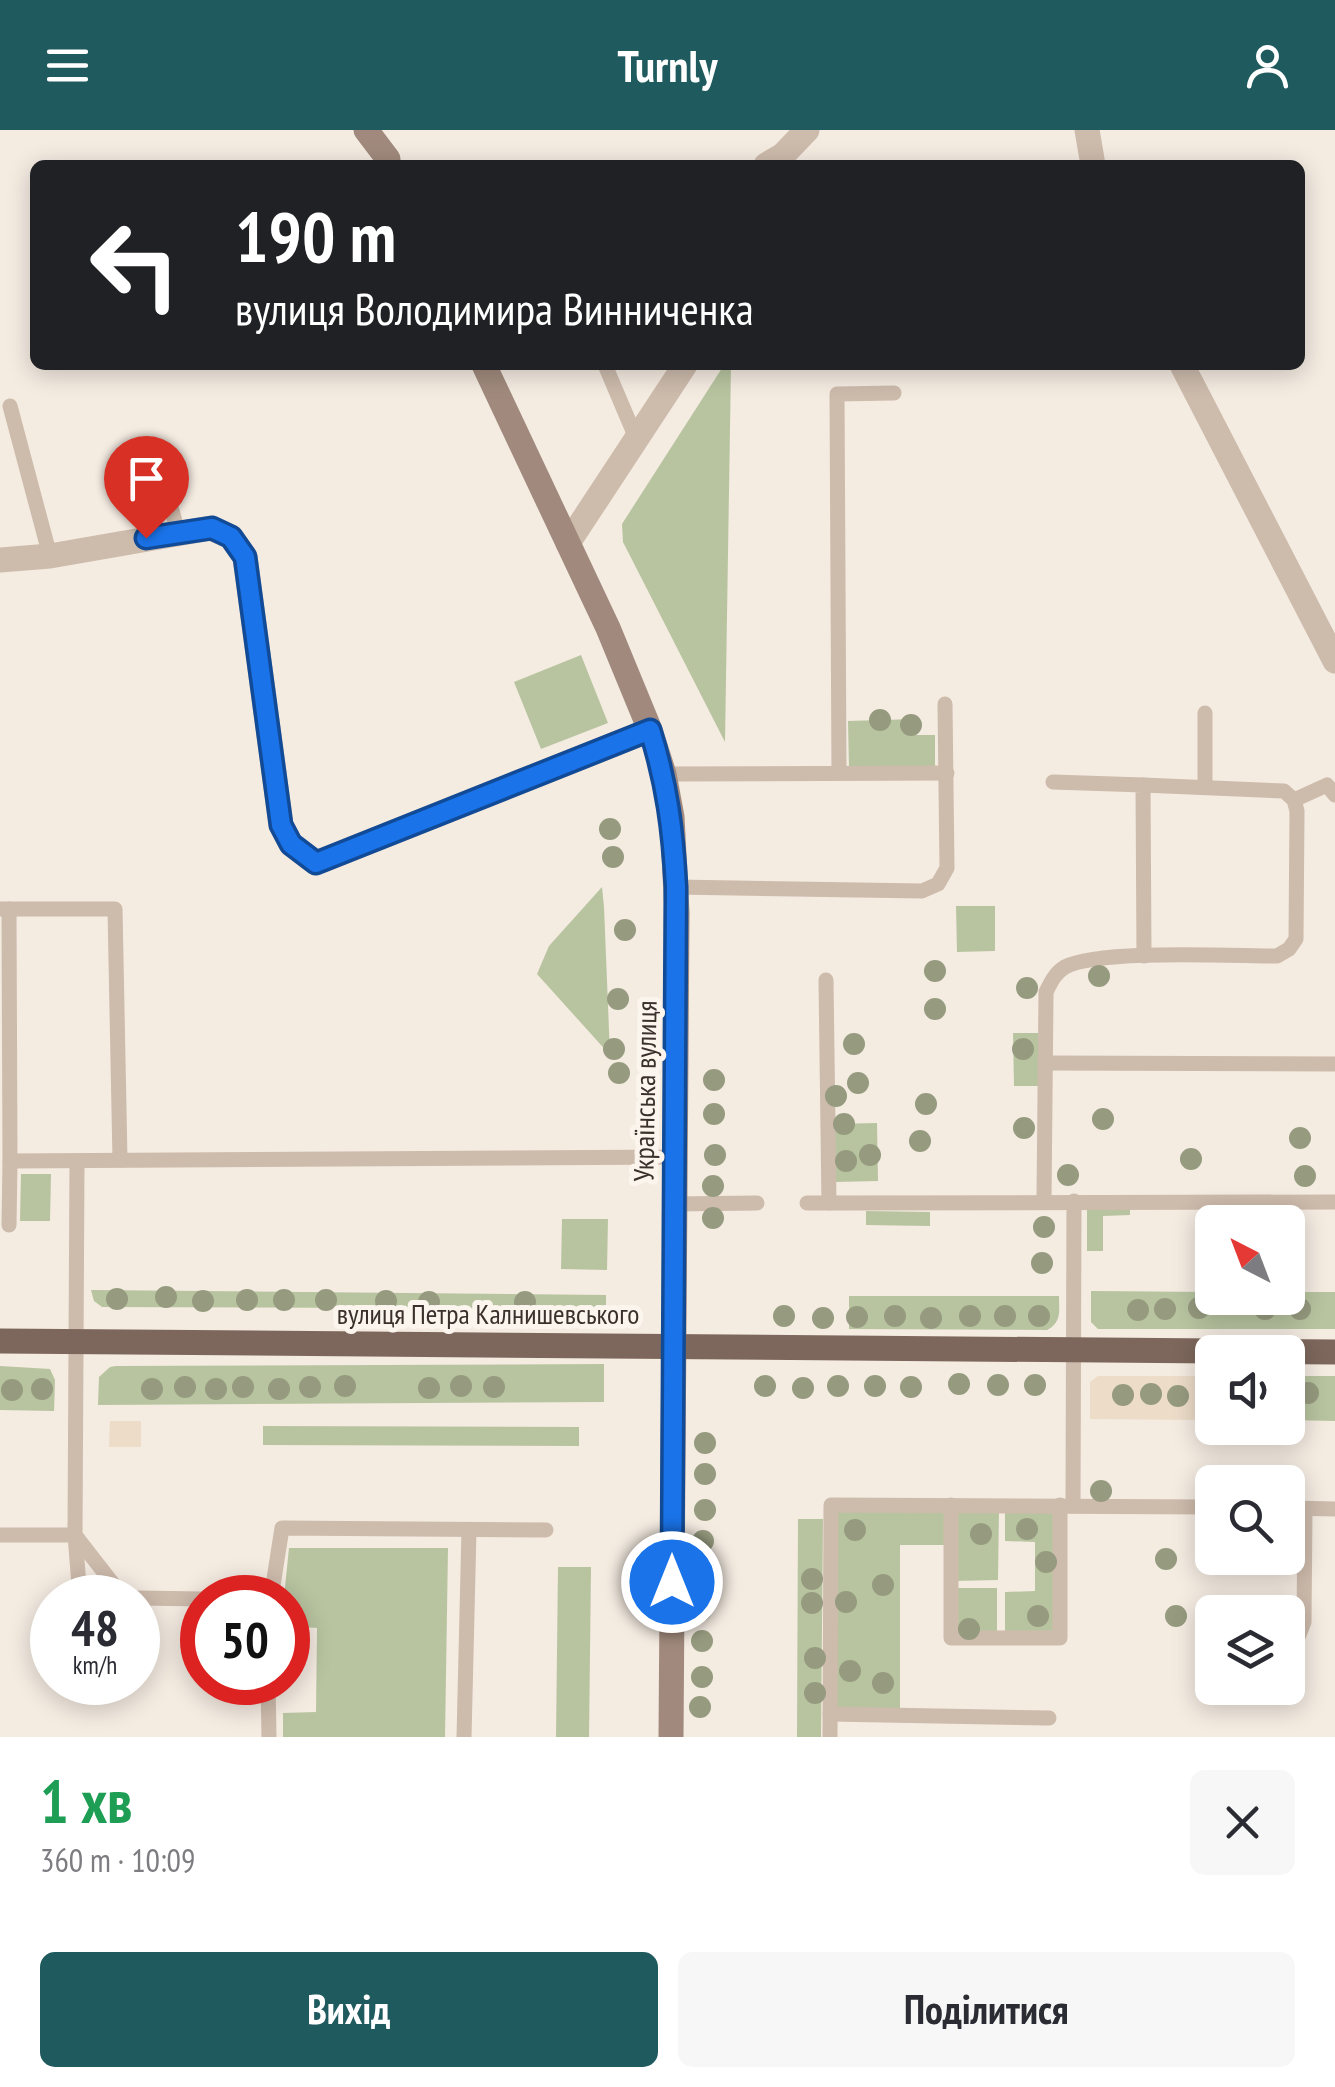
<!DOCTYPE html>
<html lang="uk">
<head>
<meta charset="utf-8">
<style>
  :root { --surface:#fff; --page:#f7f7f7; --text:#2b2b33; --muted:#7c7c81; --accent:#1f5a5e }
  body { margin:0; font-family:"PT Sans Narrow",sans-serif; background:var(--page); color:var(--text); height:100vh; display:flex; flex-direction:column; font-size:38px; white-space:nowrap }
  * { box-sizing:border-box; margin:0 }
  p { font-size:32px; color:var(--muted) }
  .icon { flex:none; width:55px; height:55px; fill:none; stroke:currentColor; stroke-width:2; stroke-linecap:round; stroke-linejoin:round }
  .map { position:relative; height:1607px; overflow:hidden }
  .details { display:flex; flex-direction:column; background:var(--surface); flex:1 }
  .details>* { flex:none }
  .top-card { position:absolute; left:30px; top:30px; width:1275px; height:210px; border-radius:15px; box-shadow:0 5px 25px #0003; background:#202124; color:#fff; overflow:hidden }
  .needle { width:65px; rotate:318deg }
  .buttons { position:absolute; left:1195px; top:1075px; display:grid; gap:20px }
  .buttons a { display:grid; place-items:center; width:110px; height:110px; border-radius:15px; background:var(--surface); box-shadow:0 5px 25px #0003; font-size:50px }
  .speed { position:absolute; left:30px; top:1445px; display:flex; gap:20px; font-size:50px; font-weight:700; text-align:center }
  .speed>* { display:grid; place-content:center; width:130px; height:130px; border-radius:50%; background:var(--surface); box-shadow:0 5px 25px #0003; line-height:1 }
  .speed small { font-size:25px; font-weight:400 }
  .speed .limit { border:15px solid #d22; background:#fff; color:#111 }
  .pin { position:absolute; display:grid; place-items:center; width:85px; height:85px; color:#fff; margin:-102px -42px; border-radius:50% 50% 50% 0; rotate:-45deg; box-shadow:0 0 10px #0007 }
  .pin .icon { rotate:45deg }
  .me { position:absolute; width:110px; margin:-55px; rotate:0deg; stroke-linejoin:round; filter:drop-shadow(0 0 8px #0008) }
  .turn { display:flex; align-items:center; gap:35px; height:210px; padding:0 40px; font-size:45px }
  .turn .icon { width:130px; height:130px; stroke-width:2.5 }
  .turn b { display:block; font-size:70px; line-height:85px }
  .round { display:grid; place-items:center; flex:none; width:105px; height:105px; border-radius:15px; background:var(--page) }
  .head { display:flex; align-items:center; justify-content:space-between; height:170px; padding:0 40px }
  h1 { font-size:60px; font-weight:600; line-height:75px; color:#1e9e55 }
  .button { display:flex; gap:20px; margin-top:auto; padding:20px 40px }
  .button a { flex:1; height:115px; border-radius:15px; background:var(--accent); color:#fff; font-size:40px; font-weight:600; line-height:115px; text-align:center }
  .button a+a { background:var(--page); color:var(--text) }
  header { display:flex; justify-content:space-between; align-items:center; height:130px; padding:0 40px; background:var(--accent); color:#fff; font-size:45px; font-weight:600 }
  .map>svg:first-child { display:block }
  .green { fill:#b8c4a0 }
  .plaza { fill:#ecdcc8 }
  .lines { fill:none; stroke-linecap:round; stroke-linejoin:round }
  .lane { stroke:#cdbbac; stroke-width:15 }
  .street { stroke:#cdbbac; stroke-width:25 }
  .secondary { stroke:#a18a7d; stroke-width:25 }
  .primary { stroke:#7d675c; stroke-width:25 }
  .tree { fill:#969b7f }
  .route-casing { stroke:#114b97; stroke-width:25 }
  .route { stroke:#1a73e8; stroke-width:18 }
  .labels { text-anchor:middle; stroke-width:10; stroke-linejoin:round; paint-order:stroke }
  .street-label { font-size:28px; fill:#3b302b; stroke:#fbf5ee }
</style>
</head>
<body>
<header><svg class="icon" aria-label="menu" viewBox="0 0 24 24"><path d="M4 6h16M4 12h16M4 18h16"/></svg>Turnly<svg class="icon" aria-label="person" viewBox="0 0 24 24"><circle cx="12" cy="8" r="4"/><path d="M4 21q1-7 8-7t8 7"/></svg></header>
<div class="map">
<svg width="1335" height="1607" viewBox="0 0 1335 1607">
  <rect width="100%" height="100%" fill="#f4ebe1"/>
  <g class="green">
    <path d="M724,235h7l-6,377 -102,-200 -1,-18z"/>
    <path d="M581,525l27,68 -67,26 -27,-67z"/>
    <path d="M915,589l1,16h19v31l-86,2 -1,-47z"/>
    <path d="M602,757l2,20 6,148 -73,-81 12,-28z"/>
    <path d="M956,776h39v45l-38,1z"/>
    <path d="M1013,903h25l1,53h-25z"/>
    <path d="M877,993l1,58 -43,1 -1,-58z"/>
    <path d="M21,1044h30l-1,47h-30z"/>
    <path d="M1087,1073h43v12l-27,1v35h-16z"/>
    <path d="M866,1081l64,1v14l-64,-1z"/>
    <path d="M562,1089h46l-1,51 -46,-1z"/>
    <path d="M91,1160l515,5v14l-504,-2 -8,-6z"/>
    <path d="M1091,1161l121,1v6h76v-6h47v37h-237l-7,-7z"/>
    <path d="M849,1166h210c0,15 3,26 -12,34l-198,-1z"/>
    <path d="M604,1234v38l-506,3 1,-28 11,-10 6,-1z"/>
    <path d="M0,1236l50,3 5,11 -1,31 -54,-1z"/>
    <path d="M1197,1246h6l9,9v35h-15z"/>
    <path d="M1288,1246h47v45l-47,-1z"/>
    <path d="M263,1296l316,1v19l-316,-1z"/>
    <path d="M1005,1378h52v126h-52v-42l30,-1v-49l-30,-1z"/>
    <path d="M955,1379h44l-1,71 -44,1z"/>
    <path d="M836,1380h109v35h-45v163h-64z"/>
    <path d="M798,1389h25l-2,218h-24z"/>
    <path d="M289,1418h159l-3,189h-162v-24l33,-1 1,-84 -29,-2v-28l-4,-1z"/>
    <path d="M558,1437h33l-2,170h-33z"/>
    <rect x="954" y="1458" width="43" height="47"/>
  </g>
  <g class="plaza">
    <path d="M1098,1246h99v44l-107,-1v-37z"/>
    <path d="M110,1291h31v26h-32z"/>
  </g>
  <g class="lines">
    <g class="lane">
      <path d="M605,235l31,73"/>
      <path d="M10,276l40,150"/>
      <path d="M162,345l16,57"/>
      <path d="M1205,583v73"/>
      <path d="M839,643l-2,-379 57,-1"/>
      <path d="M664,644l283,-1"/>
      <path d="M1053,652l90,3 1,171"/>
      <path d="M1294,670l33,-15 8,10"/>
      <path d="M676,757l246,4 16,-7 9,-16 -2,-164"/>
      <path d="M0,779h115l5,251"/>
      <path d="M9,779l1,252 666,-4"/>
      <path d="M826,850l3,223 506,-1"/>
      <path d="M1045,933l290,1"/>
      <path d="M77,1031l-2,374 5,63"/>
      <path d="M1044,1071l2,-209c5,-10 9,-19 19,-25 34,-18 168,-11 212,-11l12,-7 7,-10 1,-128 -3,-11 -10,-9 -141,-6"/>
      <path d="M807,1073h22"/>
      <path d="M674,1074l83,-1"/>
      <path d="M9,1095l1,-64"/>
      <path d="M951,1375v133h109v-133"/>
      <path d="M1073,1375l1,-304"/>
      <path d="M1288,1378l47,1"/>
      <path d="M0,1405h75"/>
      <path d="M75,1405l49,63"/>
      <path d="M138,1468l64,1"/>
      <path d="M271,1468l11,-70 264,2"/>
      <path d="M1207,1512h5"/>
      <path d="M1288,1512l9,-2 7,-18 1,-113"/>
      <path d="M268,1552l1,55"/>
      <path d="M830,1584l219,4"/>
      <path d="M464,1607l5,-207"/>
      <path d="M830,1607l1,-232 381,2"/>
    </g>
    <g class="street">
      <path d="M1087,0l6,35"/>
      <path d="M766,35l17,-10 24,-25"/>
      <path d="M1182,235l153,296"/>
      <path d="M568,413l117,-178"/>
      <path d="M0,430l50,-4 161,-28 20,9 14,20 36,268 10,19 25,19 334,-133"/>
    </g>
    <g class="secondary">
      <path d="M366,0l22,29"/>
      <path d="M484,235l124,263 42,102 14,44 8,43 5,96 -6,824"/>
    </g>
    <path class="primary" d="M0,1211l1335,11"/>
  </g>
  <g class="tree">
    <circle cx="880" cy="590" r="11"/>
    <circle cx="911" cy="595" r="11"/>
    <circle cx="610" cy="699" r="11"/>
    <circle cx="613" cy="727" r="11"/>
    <circle cx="625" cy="800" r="11"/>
    <circle cx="935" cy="841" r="11"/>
    <circle cx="1099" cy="846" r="11"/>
    <circle cx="1027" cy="858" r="11"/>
    <circle cx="618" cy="869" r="11"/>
    <circle cx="935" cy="879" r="11"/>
    <circle cx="854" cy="914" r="11"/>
    <circle cx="614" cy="919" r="11"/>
    <circle cx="1023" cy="919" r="11"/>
    <circle cx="619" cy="943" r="11"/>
    <circle cx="714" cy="950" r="11"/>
    <circle cx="858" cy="953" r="11"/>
    <circle cx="836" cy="966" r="11"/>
    <circle cx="926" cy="974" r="11"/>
    <circle cx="714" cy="984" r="11"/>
    <circle cx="1103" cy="989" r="11"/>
    <circle cx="844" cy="994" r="11"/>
    <circle cx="1024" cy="998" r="11"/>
    <circle cx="1300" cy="1008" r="11"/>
    <circle cx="920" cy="1011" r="11"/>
    <circle cx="715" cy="1025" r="11"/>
    <circle cx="870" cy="1025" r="11"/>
    <circle cx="1191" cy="1029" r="11"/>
    <circle cx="846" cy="1031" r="11"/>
    <circle cx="1068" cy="1045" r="11"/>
    <circle cx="1305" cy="1046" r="11"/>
    <circle cx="713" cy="1056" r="11"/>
    <circle cx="713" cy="1088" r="11"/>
    <circle cx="1044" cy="1097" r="11"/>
    <circle cx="1042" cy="1133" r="11"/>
    <circle cx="166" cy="1167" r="11"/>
    <circle cx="117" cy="1169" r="11"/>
    <circle cx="247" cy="1170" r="11"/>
    <circle cx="284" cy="1170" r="11"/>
    <circle cx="326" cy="1170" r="11"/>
    <circle cx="203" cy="1171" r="11"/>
    <circle cx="386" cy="1171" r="11"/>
    <circle cx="429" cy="1172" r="11"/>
    <circle cx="525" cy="1172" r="11"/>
    <circle cx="1199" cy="1178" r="11"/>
    <circle cx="1165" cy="1179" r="11"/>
    <circle cx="1265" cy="1179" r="11"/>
    <circle cx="1300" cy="1179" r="11"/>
    <circle cx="1138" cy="1180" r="11"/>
    <circle cx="784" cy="1186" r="11"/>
    <circle cx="895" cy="1186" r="11"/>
    <circle cx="970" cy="1186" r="11"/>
    <circle cx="1005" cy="1186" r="11"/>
    <circle cx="1039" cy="1186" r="11"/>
    <circle cx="857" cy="1187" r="11"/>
    <circle cx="823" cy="1188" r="11"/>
    <circle cx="931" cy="1188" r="11"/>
    <circle cx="959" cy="1254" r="11"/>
    <circle cx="998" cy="1255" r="11"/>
    <circle cx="1035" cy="1255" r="11"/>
    <circle cx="345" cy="1256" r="11"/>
    <circle cx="461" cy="1256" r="11"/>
    <circle cx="765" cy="1256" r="11"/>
    <circle cx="838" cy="1256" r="11"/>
    <circle cx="875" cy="1256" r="11"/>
    <circle cx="185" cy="1257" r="11"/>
    <circle cx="243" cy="1257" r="11"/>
    <circle cx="310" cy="1257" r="11"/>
    <circle cx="494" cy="1257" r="11"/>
    <circle cx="911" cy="1257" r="11"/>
    <circle cx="429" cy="1258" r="11"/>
    <circle cx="803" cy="1258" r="11"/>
    <circle cx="42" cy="1259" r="11"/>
    <circle cx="152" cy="1259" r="11"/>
    <circle cx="216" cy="1259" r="11"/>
    <circle cx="279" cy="1259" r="11"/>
    <circle cx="12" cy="1260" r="11"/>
    <circle cx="1308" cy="1263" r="11"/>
    <circle cx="1151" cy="1264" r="11"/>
    <circle cx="1123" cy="1265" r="11"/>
    <circle cx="1178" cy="1266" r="11"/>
    <circle cx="705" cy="1313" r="11"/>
    <circle cx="705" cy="1344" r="11"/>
    <circle cx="1101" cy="1361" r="11"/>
    <circle cx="705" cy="1380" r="11"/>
    <circle cx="1027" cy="1399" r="11"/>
    <circle cx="855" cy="1400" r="11"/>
    <circle cx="981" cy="1404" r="11"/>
    <circle cx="703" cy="1411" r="11"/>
    <circle cx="1166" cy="1429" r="11"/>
    <circle cx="1046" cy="1432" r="11"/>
    <circle cx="703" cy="1446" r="11"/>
    <circle cx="812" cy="1449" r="11"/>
    <circle cx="883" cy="1455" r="11"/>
    <circle cx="846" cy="1472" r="11"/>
    <circle cx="812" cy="1473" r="11"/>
    <circle cx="701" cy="1480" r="11"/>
    <circle cx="1038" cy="1486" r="11"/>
    <circle cx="1176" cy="1486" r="11"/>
    <circle cx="969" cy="1499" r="11"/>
    <circle cx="702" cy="1511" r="11"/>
    <circle cx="815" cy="1528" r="11"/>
    <circle cx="850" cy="1541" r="11"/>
    <circle cx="702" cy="1547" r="11"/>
    <circle cx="883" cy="1553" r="11"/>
    <circle cx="815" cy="1563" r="11"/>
    <circle cx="700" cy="1577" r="11"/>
  </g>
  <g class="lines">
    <g class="route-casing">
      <path id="route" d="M146,408l66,-10 19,9 14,20 36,268 10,19 25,19 334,-133c17,54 23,100 26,157l-4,695"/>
    </g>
    <use href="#route" class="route"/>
  </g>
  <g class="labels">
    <g class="street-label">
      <text transform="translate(645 961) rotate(-89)" y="10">Українська вулиця</text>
      <text x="488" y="1194">вулиця Петра Калнишевського</text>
    </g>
  </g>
</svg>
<div class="buttons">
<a><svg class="needle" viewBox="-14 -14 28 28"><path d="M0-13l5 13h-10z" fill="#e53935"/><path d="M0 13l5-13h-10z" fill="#7c7c81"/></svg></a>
<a><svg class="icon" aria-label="sound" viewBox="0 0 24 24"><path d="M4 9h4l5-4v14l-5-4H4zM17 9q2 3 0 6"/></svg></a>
<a><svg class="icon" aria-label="search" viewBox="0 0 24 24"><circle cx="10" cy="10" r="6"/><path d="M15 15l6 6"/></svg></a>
<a><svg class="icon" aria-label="layers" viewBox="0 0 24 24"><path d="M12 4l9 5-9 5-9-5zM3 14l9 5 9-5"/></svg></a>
</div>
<div class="speed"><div>48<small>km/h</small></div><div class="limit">50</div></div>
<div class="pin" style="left:146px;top:408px;background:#d93025"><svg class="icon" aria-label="arrive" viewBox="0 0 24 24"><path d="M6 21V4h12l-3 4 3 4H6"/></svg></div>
<svg class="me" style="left:672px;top:1452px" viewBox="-20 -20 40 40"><circle r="17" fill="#1a73e8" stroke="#fff" stroke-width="3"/><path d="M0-11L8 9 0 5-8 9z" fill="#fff"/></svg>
<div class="top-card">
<div class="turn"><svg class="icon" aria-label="left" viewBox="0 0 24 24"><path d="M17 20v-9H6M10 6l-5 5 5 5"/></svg><div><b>190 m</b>вулиця Володимира Винниченка</div></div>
</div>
</div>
<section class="details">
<div class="head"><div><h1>1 хв</h1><p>360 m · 10:09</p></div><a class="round"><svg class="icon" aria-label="close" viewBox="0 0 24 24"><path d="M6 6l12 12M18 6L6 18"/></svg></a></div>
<div class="button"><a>Вихід</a><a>Поділитися</a></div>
</section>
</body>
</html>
